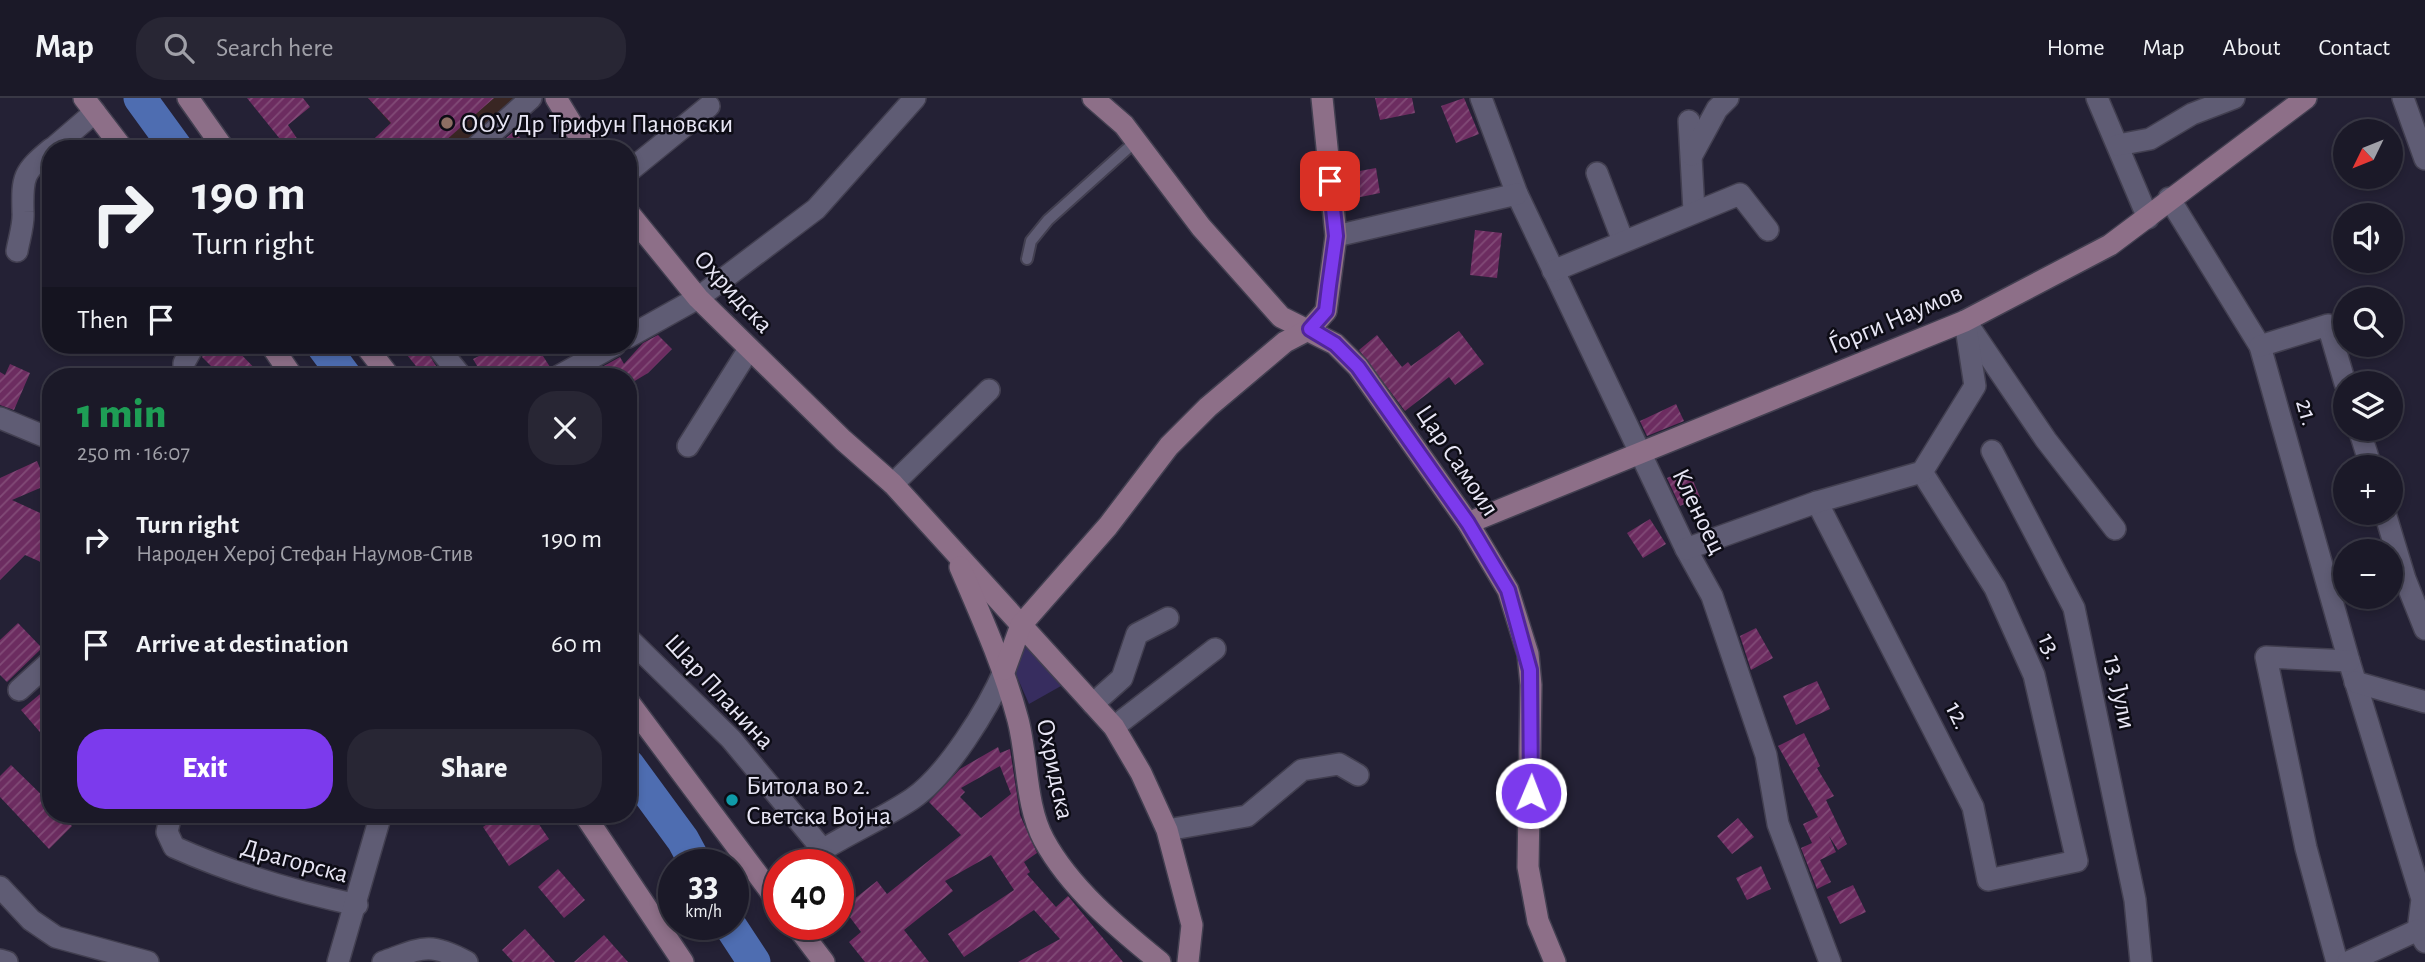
<!DOCTYPE html>
<html lang="en">
<head>
<meta charset="utf-8">
<style>
  :root { --surface:#1b1928; --page:#282634; --text:#f1f3f6; --muted:#a0a0a8; --line:#393845; --accent:#7c3aed }
  body { margin:0; font-family:"Alegreya Sans",sans-serif; background:var(--page); color:var(--text); height:100vh; display:flex; flex-direction:column; font-size:26px; white-space:nowrap }
  * { box-sizing:border-box; margin:0 }
  p { font-size:23px; color:var(--muted) }
  .icon { flex:none; width:38px; height:38px; fill:none; stroke:currentColor; stroke-width:2; stroke-linecap:round; stroke-linejoin:round }
  .map { position:relative; flex:1; overflow:hidden }
  .panel { position:absolute; left:42px; top:270px; width:595px; height:455px; display:flex; flex-direction:column; background:var(--surface); border-radius:28px; box-shadow:0 4px 10px #0003,0 0 0 2px var(--line) }
  .panel>* { flex:none }
  .top-card { position:absolute; left:42px; top:42px; width:595px; height:214px; border-radius:28px; box-shadow:0 4px 10px #0003,0 0 0 2px var(--line); background:#1b1928; color:var(--text); overflow:hidden }
  .needle { width:46px; rotate:227deg }
  .buttons { position:absolute; left:2333px; top:21px; display:grid; gap:14px }
  .buttons a { display:grid; place-items:center; width:70px; height:70px; border-radius:50%; background:var(--surface); box-shadow:0 4px 10px #0003,0 0 0 2px var(--line); font-size:35px }
  .speed { position:absolute; left:658px; top:751px; display:flex; gap:14px; font-size:35px; font-weight:700; text-align:center }
  .speed>* { display:grid; place-content:center; width:91px; height:91px; border-radius:50%; background:var(--surface); box-shadow:0 4px 10px #0003,0 0 0 2px var(--line); line-height:1 }
  .speed small { font-size:18px; font-weight:400 }
  .speed .limit { border:10px solid #d22; background:#fff; color:#111 }
  .pin { position:absolute; display:grid; place-items:center; width:60px; height:60px; color:#fff; margin:-30px; border-radius:14px; box-shadow:0 4px 10px #0006 }
  .me { position:absolute; width:77px; margin:-38px; rotate:1deg; stroke-linejoin:round; filter:drop-shadow(0 0 5px #0008) }
  .turn { display:flex; align-items:center; gap:24px; height:147px; padding:0 35px; font-size:32px }
  .turn .icon { width:91px; height:91px; stroke-width:2.5 }
  .turn b { display:block; font-size:49px; line-height:60px }
  .then { display:flex; align-items:center; height:66px; padding:0 35px; background:#0003; gap:14px; font-size:26px }
  .round { display:grid; place-items:center; flex:none; width:74px; height:74px; border-radius:28px; background:var(--page) }
  .head { display:flex; align-items:center; justify-content:space-between; height:119px; padding:0 35px }
  h1 { font-size:42px; font-weight:800; line-height:52px; color:#1e9e55 }
  .button { display:flex; gap:14px; margin-top:auto; padding:14px 35px }
  .button a { flex:1; height:80px; border-radius:28px; background:var(--accent); color:#fff; font-size:28px; font-weight:800; line-height:80px; text-align:center }
  .button a+a { background:var(--page); color:var(--text) }
  ul { padding:0; list-style:none }
  li { display:flex; align-items:center; gap:21px; height:105px; padding:0 35px }
  li div { flex:1 }
  li b { display:block; font-size:26px }
  li em { font-style:normal }
  header { display:flex; align-items:center; gap:42px; box-sizing:border-box; height:98px; padding:0 35px; background:var(--surface); border-bottom:2px solid var(--line) }
  header strong { font-size:33px }
  nav { display:flex; gap:38px; margin-inline-start:auto; font-size:24px }
  .search { width:490px; height:63px; background:var(--page); display:flex; align-items:center; gap:18px; box-sizing:border-box; padding:0 24px; border-radius:28px; color:var(--muted); font-size:26px }
  .map>svg:first-child { display:block }
  .education { fill:#392623 }
  .green { fill:#372d5f }
  .lines { fill:none; stroke-linecap:round; stroke-linejoin:round }
  .river { stroke:#4e6db1; stroke-width:33 }
  .building { fill:url(#building-hatch); fill-rule:evenodd }
  .lane-casing { stroke:#423f50; stroke-width:14 }
  .street-casing { stroke:#423f50; stroke-width:24 }
  .secondary-casing { stroke:#423f50; stroke-width:24 }
  .lane { stroke:#5f5c74; stroke-width:10 }
  .street { stroke:#5f5c74; stroke-width:21 }
  .secondary { stroke:#8d6f88; stroke-width:21 }
  .route-casing { stroke:#51269a; stroke-width:18 }
  .route { stroke:#7c3aed; stroke-width:12 }
  .education-dot { fill:#8d6e63; stroke:#0d0c15; stroke-width:2.5 }
  .culture-dot { fill:#0f9aa8; stroke:#0d0c15; stroke-width:2.5 }
  .labels { text-anchor:middle; stroke-width:5; stroke-linejoin:round; paint-order:stroke }
  .poi-label { font-size:26px; fill:#e8e6f5; stroke:#0d0c15; text-anchor:start }
  .street-label { font-size:26px; fill:#e8e6f5; stroke:#0d0c15 }
</style>
</head>
<body>
<header>
<strong>Map</strong>
<div class="search"><svg class="icon" aria-label="search" viewBox="0 0 24 24"><circle cx="10" cy="10" r="6"/><path d="M15 15l6 6"/></svg>Search here</div>
<nav><a>Home</a><a>Map</a><a>About</a><a>Contact</a></nav>
</header>
<div class="map">
<svg width="2425" height="864" viewBox="0 0 2425 864">
  <defs>
    <pattern id="building-hatch" width="6" height="6" patternUnits="userSpaceOnUse" patternTransform="scale(1.75)"><rect width="6" height="6" fill="#6c2c60"/><path d="M-1 1l2-2M0 6l6-6M5 7l2-2" fill="none" stroke="#814b77"/></pattern>
  </defs>
  <rect width="100%" height="100%" fill="#242135"/>
  <path class="education" d="M368,0h163l-57,51h-61z"/>
  <path class="green" d="M1028,547l33,41 -32,18 -18,-41z"/>
  <g class="lines">
    <g class="river">
      <path d="M140,0l37,51"/>
      <path d="M322,247l23,31"/>
      <path d="M628,667l55,75 13,24"/>
      <path d="M729,826l25,38"/>
    </g>
  </g>
  <g class="building">
    <path d="M247,0h56l7,9 -22,18 16,24h-16z"/>
    <path d="M368,0h126l-58,51h-73l28,-26z"/>
    <path d="M1375,0h37l3,15 -35,7z"/>
    <path d="M1464,0l15,36 -23,9 -15,-37z"/>
    <path d="M514,33l9,10 -9,8h-20z"/>
    <path d="M1376,70l4,25 -34,7 -3,-26z"/>
    <path d="M1475,132l27,3 -5,45 -27,-3z"/>
    <path d="M1459,233l25,33 -29,21 -6,-8 -44,34 -46,-61 18,-15 25,32 6,-5 3,4z"/>
    <path d="M658,237l14,14 -24,24 -20,12v-9h-42l34,-19 4,7 19,-21z"/>
    <path d="M208,247h24l30,31h-41l-19,-19z"/>
    <path d="M399,247h24l13,21 -12,10z"/>
    <path d="M478,247h58l14,22 -6,9h-61l-10,-17 10,-5z"/>
    <path d="M10,266l20,9 -16,37 -14,-5v-33l5,3z"/>
    <path d="M1676,306l8,17 -37,15 -7,-15z"/>
    <path d="M37,363l10,24 -35,15 39,18v29l-8,16 -18,-8 -25,25v-102z"/>
    <path d="M1688,371l12,28 -20,9 -13,-28z"/>
    <path d="M1650,421l16,25 -23,14 -16,-25z"/>
    <path d="M18,525l24,25 -35,34 -7,-7v-35z"/>
    <path d="M1756,530l17,30 -22,12 -11,-34z"/>
    <path d="M1817,583l13,28 -34,16 -13,-29z"/>
    <path d="M51,587v60l-30,-35z"/>
    <path d="M1804,635l16,33 -3,2 17,28 -8,4 21,44 -9,6 -9,-14 7,16 -16,8 11,22 -14,7 -16,-41 11,-5 -9,-19 15,-7 -40,-71z"/>
    <path d="M998,649l2,6 10,-4 10,66 17,38 -13,9 6,10 -3,2 29,33 12,-11 55,66h-105l42,-23 -26,-29 -70,47 -16,-23 66,-44 -23,-35 -46,26 8,10 -49,39 25,32h-64l-16,-20 12,-10 -18,-24 34,-27 10,13 74,-59 -32,-33 31,-33zM1000,668l11,28 -30,24 -21,-21 5,-5 -4,-4z"/>
    <path d="M11,667l40,39v10h9l12,12 -23,23 -49,-52v-21z"/>
    <path d="M501,716h31l17,25 -40,27 -26,-39z"/>
    <path d="M1738,720l16,19 -22,17 -15,-18z"/>
    <path d="M1761,768l10,23 -24,11 -11,-22z"/>
    <path d="M558,771l27,31 -21,18 -26,-31z"/>
    <path d="M1853,787l13,27 -26,12 -13,-27z"/>
    <path d="M525,831l30,33h-42l-11,-12z"/>
    <path d="M604,837l24,27h-54z"/>
  </g>
  <g class="lines">
    <g class="lane-casing">
      <path id="lane" d="M1027,161l4,-18 17,-21 88,-79"/>
    </g>
    <g class="street-casing">
      <g id="street">
        <path d="M1481,0l36,96 169,355 26,47 54,159 12,69 52,138"/>
        <path d="M2097,0l51,120"/>
        <path d="M2403,0l22,61"/>
        <path d="M1689,23l5,90"/>
        <path d="M2118,47l32,-6 42,-25 42,-16"/>
        <path d="M52,51l43,-37"/>
        <path d="M474,51l57,-51"/>
        <path d="M1692,57l25,-46 11,-11"/>
        <path d="M628,74l81,-66"/>
        <path d="M1597,75l26,68"/>
        <path d="M2169,100l91,148 89,315 73,238 -4,31 7,12"/>
        <path d="M1336,138l181,-42"/>
        <path d="M17,153c2,-12 7,-26 6,-39 -1,-35 0,-40 28,-63"/>
        <path d="M1553,173l187,-77 28,36"/>
        <path d="M1970,230l76,112 69,89"/>
        <path d="M628,239l70,-39 118,-89 99,-111"/>
        <path d="M436,247l25,31"/>
        <path d="M2260,248l68,-21 17,58"/>
        <path d="M184,278v-13l10,-18"/>
        <path d="M559,278l56,-31"/>
        <path d="M0,320l51,21"/>
        <path d="M2359,331l12,38"/>
        <path d="M688,348l61,-97"/>
        <path d="M1992,353l82,157 61,292 6,62"/>
        <path d="M893,386l96,-94"/>
        <path d="M1817,404l156,305 15,73 89,-19 -43,-186 -39,-87 -73,-116"/>
        <path d="M2385,415l20,66 20,50"/>
        <path d="M1686,451l131,-47 105,-30 53,-86 -10,-65"/>
        <path d="M628,540l103,101 92,111"/>
        <path d="M2355,584l70,20"/>
        <path d="M19,592l32,-29"/>
        <path d="M1093,606l29,-26 15,-44 31,-16"/>
        <path d="M1114,629l101,-78"/>
        <path d="M171,716l-4,18 7,15c60,27 119,44 183,58"/>
        <path d="M1167,732l80,-14 55,-46 37,-6 19,11"/>
        <path d="M801,766c34,-25 75,-41 111,-65 35,-24 76,-90 93,-130"/>
        <path d="M0,789l31,33 25,17 92,25"/>
        <path d="M0,862l7,2"/>
        <path d="M338,864l43,-148"/>
        <path d="M383,864c39,-14 45,-21 84,0"/>
        <path d="M2337,864l-31,-114 -40,-191 83,4"/>
        <path d="M2348,864l70,-32"/>
      </g>
    </g>
    <g class="secondary-casing">
      <g id="secondary">
        <path d="M84,0l39,51"/>
        <path d="M188,0l36,51"/>
        <path d="M556,0l31,51"/>
        <path d="M1093,0l31,27 77,102 80,90 54,27 23,23 110,156 40,67 20,64 3,31 -3,182 10,54 17,41"/>
        <path d="M628,114l70,86 145,142 50,44 221,243 27,46 26,57 25,95 -4,37"/>
        <path d="M271,247l21,31"/>
        <path d="M365,247l24,31"/>
        <path d="M1468,425l497,-202 145,-76 196,-147"/>
        <path d="M960,469c22,51 44,100 58,153 10,38 7,85 26,120 26,48 74,88 116,122"/>
        <path d="M1005,571l16,-44 87,-99 61,-80 39,-39 77,-65 25,-13 16,-18 10,-75 -14,-138"/>
        <path d="M628,603l151,202"/>
        <path d="M584,716l99,148"/>
        <path d="M795,826l29,38"/>
      </g>
    </g>
    <use href="#lane" class="lane"/>
    <use href="#street" class="street"/>
    <use href="#secondary" class="secondary"/>
  </g>
  <g class="lines">
    <g class="route-casing">
      <path id="route" d="M1330,83l6,55 -7,50 -3,25 -16,18 25,15 23,23 110,156 40,67 22,80 1,123"/>
    </g>
    <use href="#route" class="route"/>
  </g>
  <circle class="education-dot" cx="447" cy="25" r="7"/>
  <circle class="culture-dot" cx="732" cy="702" r="7"/>
  <g class="labels">
    <g class="poi-label">
      <text x="461" y="34">ООУ Др Трифун Пановски</text>
      <text x="746" y="696">Битола во 2.<tspan x="746" dy="30">Светска Војна</tspan></text>
    </g>
    <g class="street-label">
      <text transform="translate(734 193) rotate(47)" y="9">Охридска</text>
      <text transform="translate(1895 220) rotate(-23)" y="9">Ѓорги Наумов</text>
      <text transform="translate(2308 314) rotate(74)" y="9">21.</text>
      <text transform="translate(1458 362) rotate(56)" y="9">Цар Самоил</text>
      <text transform="translate(1700 413) rotate(64)" y="9">Кленоец</text>
      <text transform="translate(2051 548) rotate(67)" y="9">13.</text>
      <text transform="translate(720 593) rotate(47)" y="9">Шар Планина</text>
      <text transform="translate(2121 594) rotate(78)" y="9">13. Јули</text>
      <text transform="translate(1959 617) rotate(63)" y="9">12.</text>
      <text transform="translate(1056 671) rotate(78)" y="9">Охридска</text>
      <text transform="translate(295 762) rotate(15)" y="9">Драгорска</text>
    </g>
  </g>
</svg>
<div class="buttons">
<a><svg class="needle" viewBox="-14 -14 28 28"><path d="M0-13l5 13h-10z" fill="#e53935"/><path d="M0 13l5-13h-10z" fill="#a0a0a8"/></svg></a>
<a><svg class="icon" aria-label="sound" viewBox="0 0 24 24"><path d="M4 9h4l5-4v14l-5-4H4zM17 9q2 3 0 6"/></svg></a>
<a><svg class="icon" aria-label="search" viewBox="0 0 24 24"><circle cx="10" cy="10" r="6"/><path d="M15 15l6 6"/></svg></a>
<a><svg class="icon" aria-label="layers" viewBox="0 0 24 24"><path d="M12 4l9 5-9 5-9-5zM3 14l9 5 9-5"/></svg></a>
<a>+</a>
<a>−</a>
</div>
<div class="speed"><div>33<small>km/h</small></div><div class="limit">40</div></div>
<div class="pin" style="left:1330px;top:83px;background:#d93025"><svg class="icon" aria-label="arrive" viewBox="0 0 24 24"><path d="M6 21V4h12l-3 4 3 4H6"/></svg></div>
<svg class="me" style="left:1531px;top:695px" viewBox="-20 -20 40 40"><circle r="17" fill="#7c3aed" stroke="#fff" stroke-width="3"/><path d="M0-11L8 9 0 5-8 9z" fill="#fff"/></svg>
<div class="top-card">
<div class="turn"><svg class="icon" aria-label="right" viewBox="0 0 24 24"><path d="M7 20v-9h11M14 6l5 5-5 5"/></svg><div><b>190 m</b>Turn right</div></div>
<div class="then">Then<svg class="icon" aria-label="arrive" viewBox="0 0 24 24"><path d="M6 21V4h12l-3 4 3 4H6"/></svg></div>
</div>
<section class="panel">
<div class="head"><div><h1>1 min</h1><p>250 m · 16:07</p></div><a class="round"><svg class="icon" aria-label="close" viewBox="0 0 24 24"><path d="M6 6l12 12M18 6L6 18"/></svg></a></div>
<ul>
<li><svg class="icon" aria-label="right" viewBox="0 0 24 24"><path d="M7 20v-9h11M14 6l5 5-5 5"/></svg><div><b>Turn right</b><p>Народен Херој Стефан Наумов-Стив</p></div><em>190 m</em></li>
<li><svg class="icon" aria-label="arrive" viewBox="0 0 24 24"><path d="M6 21V4h12l-3 4 3 4H6"/></svg><div><b>Arrive at destination</b></div><em>60 m</em></li>
</ul>
<div class="button"><a>Exit</a><a>Share</a></div>
</section>
</div>
</body>
</html>
